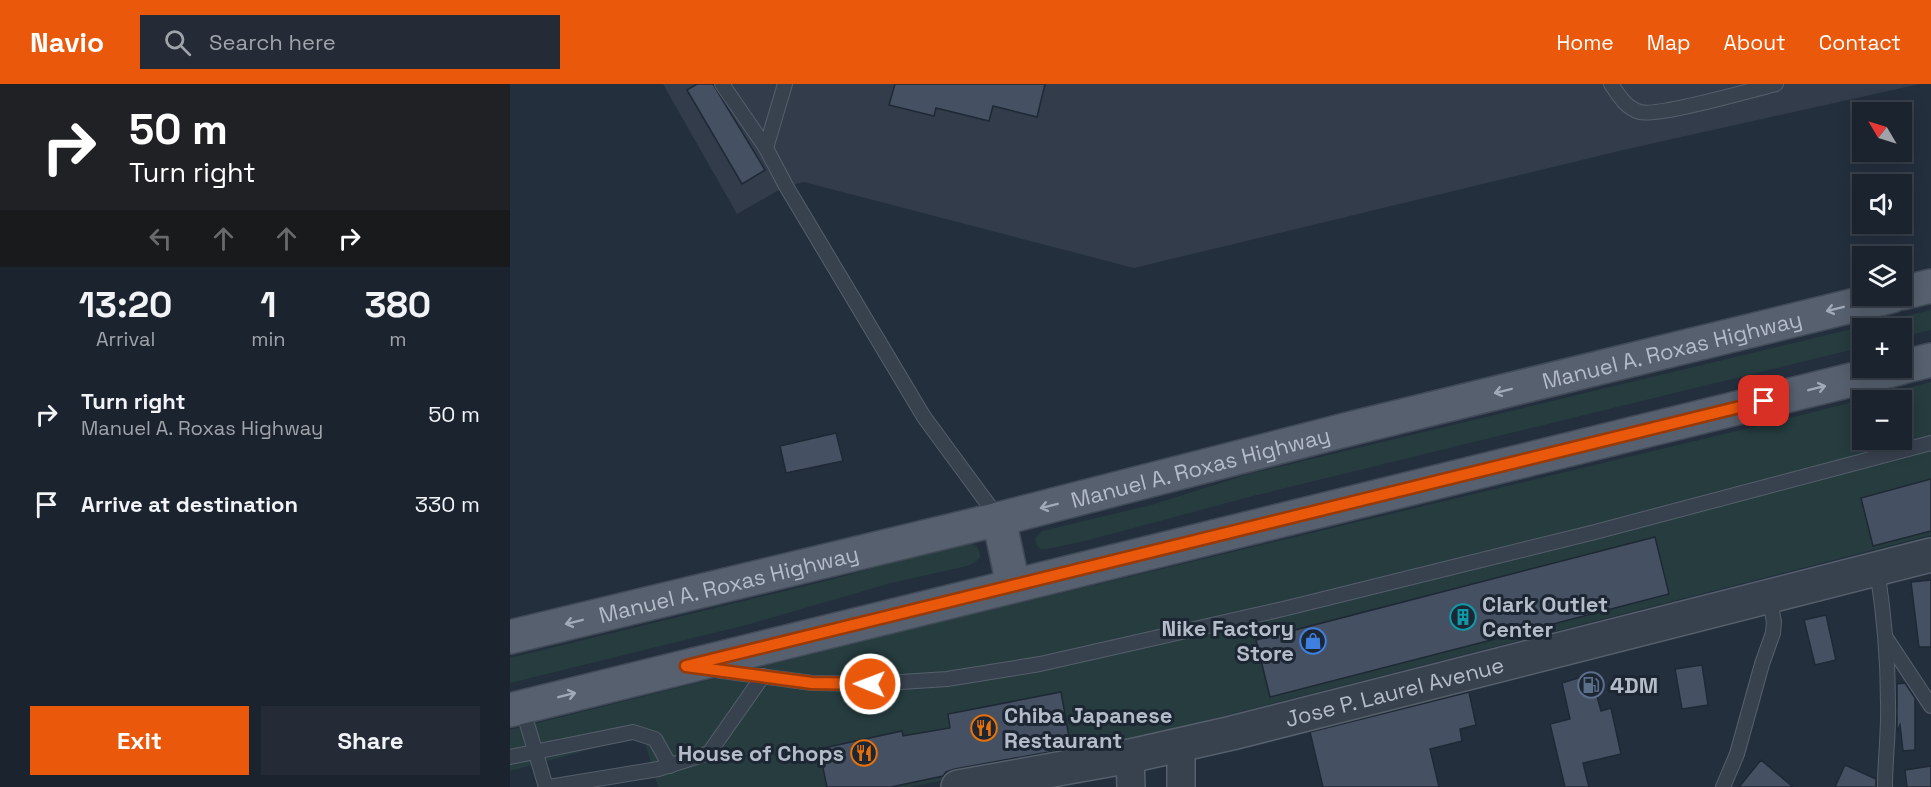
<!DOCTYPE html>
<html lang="en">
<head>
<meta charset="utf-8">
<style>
  :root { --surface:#1b232e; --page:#242b36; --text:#f1f3f6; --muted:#a0a4aa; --line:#39404a; --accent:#ea580c }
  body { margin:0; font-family:"Space Grotesk",sans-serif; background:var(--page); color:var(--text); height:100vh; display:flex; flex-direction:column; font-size:22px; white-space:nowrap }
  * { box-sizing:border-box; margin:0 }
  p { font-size:20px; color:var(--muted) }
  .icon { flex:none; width:33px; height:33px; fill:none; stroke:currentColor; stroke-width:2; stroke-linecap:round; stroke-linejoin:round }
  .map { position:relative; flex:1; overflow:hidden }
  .sheet { display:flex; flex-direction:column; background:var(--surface); width:510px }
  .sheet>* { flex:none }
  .guide { background:#202124; color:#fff; overflow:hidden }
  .needle { width:39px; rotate:308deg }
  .tools { position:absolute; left:1342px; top:18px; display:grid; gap:12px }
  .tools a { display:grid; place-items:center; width:60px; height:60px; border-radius:0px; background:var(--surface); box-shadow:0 3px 15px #0003,0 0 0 2px var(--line); font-size:30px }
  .pin { position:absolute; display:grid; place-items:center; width:51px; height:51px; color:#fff; margin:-26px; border-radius:12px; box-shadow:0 3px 9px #0006 }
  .me { position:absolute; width:66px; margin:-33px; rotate:271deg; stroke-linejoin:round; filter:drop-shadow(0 0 4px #0008) }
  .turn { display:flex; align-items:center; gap:21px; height:126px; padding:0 30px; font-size:27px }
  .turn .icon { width:78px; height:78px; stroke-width:2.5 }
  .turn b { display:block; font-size:42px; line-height:51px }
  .lanes { display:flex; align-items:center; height:57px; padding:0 30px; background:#0003; justify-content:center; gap:30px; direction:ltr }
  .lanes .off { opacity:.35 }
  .eta { display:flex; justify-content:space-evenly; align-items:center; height:102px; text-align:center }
  .eta b { font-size:36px; font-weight:700; line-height:42px }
  .button { display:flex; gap:12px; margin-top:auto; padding:12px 30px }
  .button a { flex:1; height:69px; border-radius:0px; background:var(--accent); color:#fff; font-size:24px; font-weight:700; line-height:69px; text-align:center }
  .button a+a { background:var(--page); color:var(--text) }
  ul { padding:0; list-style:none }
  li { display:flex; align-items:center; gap:18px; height:90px; padding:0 30px }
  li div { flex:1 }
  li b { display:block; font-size:22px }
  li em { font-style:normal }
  header { display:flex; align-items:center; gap:36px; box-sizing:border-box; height:84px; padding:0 30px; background:var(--accent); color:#fff }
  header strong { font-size:28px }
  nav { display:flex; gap:33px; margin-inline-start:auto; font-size:21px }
  .search { width:420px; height:54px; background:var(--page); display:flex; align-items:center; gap:15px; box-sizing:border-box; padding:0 21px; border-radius:0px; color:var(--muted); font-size:22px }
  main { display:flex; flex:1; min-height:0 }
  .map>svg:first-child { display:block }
  .airport { fill:#323c4b }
  .green { fill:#263c3f; fill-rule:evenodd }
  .building { fill:#455162; stroke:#1f2835; stroke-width:1.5 }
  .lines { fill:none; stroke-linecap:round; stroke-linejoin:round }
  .service-casing { stroke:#565f6c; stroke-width:16 }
  .minor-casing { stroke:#565f6c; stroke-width:30 }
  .tertiary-casing { stroke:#565f6c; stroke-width:36 }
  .primary-casing { stroke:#414a57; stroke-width:36 }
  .service { stroke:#38414e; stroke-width:14 }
  .minor { stroke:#38414e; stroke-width:27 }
  .tertiary { stroke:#38414e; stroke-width:33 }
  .primary { stroke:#56606e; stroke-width:33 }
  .oneway { stroke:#a1aab7 }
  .route-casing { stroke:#983908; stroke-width:15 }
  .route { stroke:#ea580c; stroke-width:10 }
  .labels { text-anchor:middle; stroke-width:6; stroke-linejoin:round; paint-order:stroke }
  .street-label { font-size:22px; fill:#b4bcc9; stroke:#1d2633 }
  .poi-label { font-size:22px; font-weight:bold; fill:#b4bcc9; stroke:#1d2633; text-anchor:start }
</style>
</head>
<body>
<header>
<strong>Navio</strong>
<div class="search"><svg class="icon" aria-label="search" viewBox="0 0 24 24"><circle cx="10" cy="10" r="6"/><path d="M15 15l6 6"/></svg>Search here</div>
<nav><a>Home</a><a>Map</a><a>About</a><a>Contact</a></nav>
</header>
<main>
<section class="sheet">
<div class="guide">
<div class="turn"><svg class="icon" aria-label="right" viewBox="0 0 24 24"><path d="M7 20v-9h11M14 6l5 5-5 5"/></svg><div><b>50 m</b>Turn right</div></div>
<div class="lanes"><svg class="icon off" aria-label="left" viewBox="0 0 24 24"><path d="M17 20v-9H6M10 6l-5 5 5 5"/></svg><svg class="icon off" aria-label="ahead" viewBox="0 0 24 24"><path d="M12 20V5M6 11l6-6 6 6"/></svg><svg class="icon off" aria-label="ahead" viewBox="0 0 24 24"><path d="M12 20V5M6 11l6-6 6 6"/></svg><svg class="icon" aria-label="right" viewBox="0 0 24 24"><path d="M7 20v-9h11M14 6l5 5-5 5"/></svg></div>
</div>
<div class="eta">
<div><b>13:20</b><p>Arrival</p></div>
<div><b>1</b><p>min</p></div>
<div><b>380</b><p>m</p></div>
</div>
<ul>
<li><svg class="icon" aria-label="right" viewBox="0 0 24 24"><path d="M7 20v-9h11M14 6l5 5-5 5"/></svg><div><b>Turn right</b><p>Manuel A. Roxas Highway</p></div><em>50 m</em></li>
<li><svg class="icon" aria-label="arrive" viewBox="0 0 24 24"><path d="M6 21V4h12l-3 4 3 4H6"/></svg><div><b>Arrive at destination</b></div><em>330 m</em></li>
</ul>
<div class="button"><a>Exit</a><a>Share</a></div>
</section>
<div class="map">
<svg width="1421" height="703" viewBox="0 0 1421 703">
  <rect width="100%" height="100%" fill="#242f3e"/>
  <path class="airport" d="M153,0h1257l-297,66 -489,118 -330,-86 -18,4 -49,28z"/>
  <g class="green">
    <path d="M1421,226v20l-29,7v-9h-39v19l-614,150 -164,44 -38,8h-6l-4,-3 -2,-8 7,-7 109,-26 98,-31z"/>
    <path d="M1421,298v153l-848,217 -173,35h-252l-15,-52 -133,36v-41l418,-105 850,-204zM1353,316h39v40h-39z"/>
    <path d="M453,459c11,0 17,3 17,15l-5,4 -8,4 -76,17 -141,41 -240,59v-25l320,-78z"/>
  </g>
  <g class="building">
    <path d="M187,0h16l52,86 -23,14 -55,-94z"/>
    <path d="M385,0h150l-8,33 -44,-11 -4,15 -53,-13 -2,8 -45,-11z"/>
    <path d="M326,349l7,28 -57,12 -6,-27z"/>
    <path d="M1421,395v52l-58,15 -12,-48z"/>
    <path d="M1145,453l14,57 -399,103 -14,-57z"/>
    <path d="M1421,496v67h-12l-8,-65z"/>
    <path d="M1316,531l10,45 -21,5 -11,-45z"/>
    <path d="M1192,581l6,40 -26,4 -7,-40z"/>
    <path d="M1081,590l10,37 10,-3 10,46 -38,9 6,24h-24l-15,-63 20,-5 -8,-36z"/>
    <path d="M1395,599l10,15v52l-12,1 -3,-26 -3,7v-48z"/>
    <path d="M551,608l10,56 -116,21 -9,3 -3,4 -52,11h-64l-8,-38 83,-18 1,5 47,-8 -2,-14z"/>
    <path d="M959,608l7,33 -16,4 2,12 -32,8 9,38h-116l-13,-55z"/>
    <path d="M1251,676l32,27h-54z"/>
    <path d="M1335,681l31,14v8h-41z"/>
    <path d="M1421,682v21h-24l-2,-17z"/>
  </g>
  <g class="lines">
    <g class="service-casing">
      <g id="service">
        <path d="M212,0l44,64"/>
        <path d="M275,0l-19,64 20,38 138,231 75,102"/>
        <path d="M1101,0c8,12 15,24 29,28 18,5 112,-22 136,-28"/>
        <path d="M1367,485c7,45 11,89 11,134 1,28 -3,56 -3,84"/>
        <path d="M1376,554l45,68"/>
        <path d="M205,586l97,13 58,1 77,-5 93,-15 243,-55 312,-77 336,-89"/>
        <path d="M12,623l24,80"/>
        <path d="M0,673l123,-25 22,7 15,27"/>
        <path d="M39,703l109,-18 51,-16 54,-77"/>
        <path d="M1213,703l14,-33 25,-90 11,-31 1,-11 -5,-26"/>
      </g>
    </g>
    <g class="minor-casing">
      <g id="minor">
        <path d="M620,672l1,31"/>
        <path d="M671,703v-43"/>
      </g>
    </g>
    <g class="tertiary-casing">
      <g id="tertiary">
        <path id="s1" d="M448,703l172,-31 102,-23 699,-178"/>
      </g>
    </g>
    <g class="primary-casing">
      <g id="primary">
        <path d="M1392,209l29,-7"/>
        <path d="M1392,283l29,-7"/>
        <path d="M489,435l14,66"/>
        <path id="s2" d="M0,553l489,-118 354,-91 539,-132"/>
        <path d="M0,626l1390,-342"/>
      </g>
    </g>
    <use href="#service" class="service"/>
    <use href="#minor" class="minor"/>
    <use href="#tertiary" class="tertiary"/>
    <use href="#primary" class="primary"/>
  </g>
  <defs><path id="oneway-shaft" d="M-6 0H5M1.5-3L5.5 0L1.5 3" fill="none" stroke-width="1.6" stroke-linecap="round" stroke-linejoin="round" transform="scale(1.5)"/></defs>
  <g class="oneway">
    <use href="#oneway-shaft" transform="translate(1325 225) rotate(166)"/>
    <use href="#oneway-shaft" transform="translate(1307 304) rotate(-14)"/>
    <use href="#oneway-shaft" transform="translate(993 307) rotate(166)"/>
    <use href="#oneway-shaft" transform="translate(539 422) rotate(166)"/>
    <use href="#oneway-shaft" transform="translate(64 538) rotate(166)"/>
    <use href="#oneway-shaft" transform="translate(57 611) rotate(-14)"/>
  </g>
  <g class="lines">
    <g class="route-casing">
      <path id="route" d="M360,600l-58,-1 -126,-17 1078,-265"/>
    </g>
    <use href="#route" class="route"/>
  </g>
  <defs>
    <g id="building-ring" transform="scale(1.35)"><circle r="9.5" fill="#1d2633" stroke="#0f9aa8" stroke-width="1.5"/><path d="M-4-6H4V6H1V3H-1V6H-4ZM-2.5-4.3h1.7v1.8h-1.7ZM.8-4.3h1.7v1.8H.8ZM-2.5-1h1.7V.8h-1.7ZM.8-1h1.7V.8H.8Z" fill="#0f9aa8"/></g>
    <g id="shop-ring" transform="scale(1.35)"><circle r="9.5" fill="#1d2633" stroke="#3f7fe0" stroke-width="1.5"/><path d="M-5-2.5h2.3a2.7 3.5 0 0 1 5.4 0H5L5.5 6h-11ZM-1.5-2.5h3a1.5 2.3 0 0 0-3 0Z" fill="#3f7fe0"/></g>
    <g id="fuel-ring" transform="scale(1.35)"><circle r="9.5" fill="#1d2633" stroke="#5c6f8a" stroke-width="1.5"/><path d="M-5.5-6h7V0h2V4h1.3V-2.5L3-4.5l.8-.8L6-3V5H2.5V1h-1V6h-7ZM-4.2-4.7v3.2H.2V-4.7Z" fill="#5c6f8a"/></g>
    <g id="restaurant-ring" transform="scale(1.35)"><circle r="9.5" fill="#1d2633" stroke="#e8710a" stroke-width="1.5"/><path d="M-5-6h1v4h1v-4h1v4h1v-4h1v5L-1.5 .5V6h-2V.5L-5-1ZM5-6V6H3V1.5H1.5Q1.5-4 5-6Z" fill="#e8710a"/></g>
  </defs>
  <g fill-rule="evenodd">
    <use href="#building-ring" x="953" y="533"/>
    <use href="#shop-ring" x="803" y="557"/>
    <use href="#fuel-ring" x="1081" y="601"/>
    <use href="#restaurant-ring" x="474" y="644"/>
    <use href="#restaurant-ring" x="354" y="669"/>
  </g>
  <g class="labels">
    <g class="street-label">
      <text dy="8" stroke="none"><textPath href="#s2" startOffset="1197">Manuel A. Roxas Highway</textPath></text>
      <text dy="8" stroke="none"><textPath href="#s2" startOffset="711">Manuel A. Roxas Highway</textPath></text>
      <text dy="8" stroke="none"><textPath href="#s2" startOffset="225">Manuel A. Roxas Highway</textPath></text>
      <text dy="8" stroke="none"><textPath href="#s1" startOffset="447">Jose P. Laurel Avenue</textPath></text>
    </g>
    <g class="poi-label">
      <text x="972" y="528">Clark Outlet<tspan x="972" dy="25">Center</tspan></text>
      <text x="784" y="552" text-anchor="end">Nike Factory<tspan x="784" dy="25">Store</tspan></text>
      <text x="1100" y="609">4DM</text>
      <text x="494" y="639">Chiba Japanese<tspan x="494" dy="25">Restaurant</tspan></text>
      <text x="334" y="677" text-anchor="end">House of Chops</text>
    </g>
  </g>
</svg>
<div class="tools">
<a><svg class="needle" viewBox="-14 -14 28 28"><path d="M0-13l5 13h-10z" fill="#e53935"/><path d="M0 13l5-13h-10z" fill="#a0a4aa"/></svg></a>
<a><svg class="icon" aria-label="sound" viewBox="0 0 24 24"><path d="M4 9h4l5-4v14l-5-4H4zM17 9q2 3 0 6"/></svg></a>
<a><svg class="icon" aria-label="layers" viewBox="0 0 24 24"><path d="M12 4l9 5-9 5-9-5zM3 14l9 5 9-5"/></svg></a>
<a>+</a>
<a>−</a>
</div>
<div class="pin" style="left:1254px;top:317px;background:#d93025"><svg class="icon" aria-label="arrive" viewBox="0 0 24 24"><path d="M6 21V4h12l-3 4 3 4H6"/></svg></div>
<svg class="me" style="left:360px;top:600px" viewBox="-20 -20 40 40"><circle r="17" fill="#ea580c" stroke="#fff" stroke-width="3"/><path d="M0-11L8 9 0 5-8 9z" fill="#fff"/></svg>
</div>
</main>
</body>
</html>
